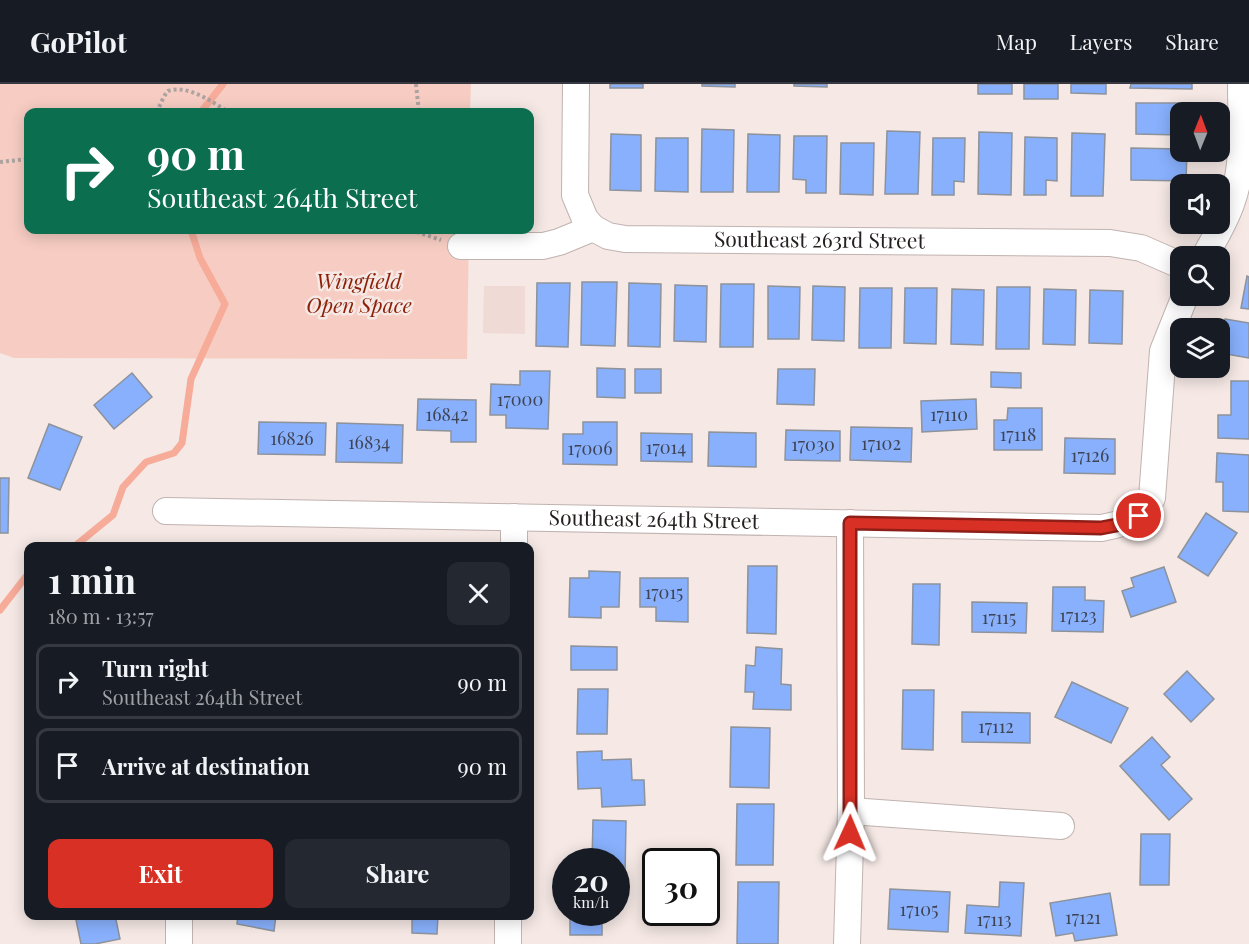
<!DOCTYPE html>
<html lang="en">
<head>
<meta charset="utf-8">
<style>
  :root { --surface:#171b24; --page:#242831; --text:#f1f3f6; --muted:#9ea1a6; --line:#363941; --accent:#d93025 }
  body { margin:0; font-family:"Playfair Display",serif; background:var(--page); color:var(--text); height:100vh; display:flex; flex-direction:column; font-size:22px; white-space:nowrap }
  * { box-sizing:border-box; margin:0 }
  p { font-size:20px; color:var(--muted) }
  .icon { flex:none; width:33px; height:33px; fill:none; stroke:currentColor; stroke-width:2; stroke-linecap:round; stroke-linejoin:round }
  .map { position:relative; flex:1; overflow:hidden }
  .panel { position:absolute; left:24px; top:458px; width:510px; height:378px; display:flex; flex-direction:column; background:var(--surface); border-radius:12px; box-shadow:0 3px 15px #0003 }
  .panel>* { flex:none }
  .guide { position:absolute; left:24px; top:24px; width:510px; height:126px; border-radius:12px; box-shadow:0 3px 15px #0003; background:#0b6e4f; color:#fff; overflow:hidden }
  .needle { width:39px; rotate:1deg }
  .controls { position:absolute; left:1170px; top:18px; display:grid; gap:12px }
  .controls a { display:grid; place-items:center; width:60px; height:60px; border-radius:12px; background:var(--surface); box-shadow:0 3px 15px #0003; font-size:30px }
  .speed { position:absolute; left:552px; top:764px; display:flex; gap:12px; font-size:30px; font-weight:700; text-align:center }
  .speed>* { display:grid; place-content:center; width:78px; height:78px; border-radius:50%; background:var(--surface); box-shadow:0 3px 15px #0003; line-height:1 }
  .speed small { font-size:15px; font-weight:400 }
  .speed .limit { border:3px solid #111; border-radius:9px; background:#fff; color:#111 }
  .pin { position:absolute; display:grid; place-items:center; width:51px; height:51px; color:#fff; margin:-26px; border:3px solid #fff; border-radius:50%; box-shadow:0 2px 6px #0007 }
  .me { position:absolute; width:66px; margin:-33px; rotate:1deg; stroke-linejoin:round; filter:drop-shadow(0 0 4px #0008) }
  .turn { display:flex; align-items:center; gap:21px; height:126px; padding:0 24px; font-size:27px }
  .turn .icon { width:78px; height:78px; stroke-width:2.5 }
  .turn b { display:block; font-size:42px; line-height:51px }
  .round { display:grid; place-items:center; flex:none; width:63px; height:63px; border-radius:12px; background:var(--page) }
  .headline { display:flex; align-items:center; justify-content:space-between; height:102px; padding:0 24px }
  h1 { font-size:36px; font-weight:700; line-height:45px }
  .button { display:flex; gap:12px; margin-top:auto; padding:12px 24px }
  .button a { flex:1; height:69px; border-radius:12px; background:var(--accent); color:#fff; font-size:24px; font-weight:700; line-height:69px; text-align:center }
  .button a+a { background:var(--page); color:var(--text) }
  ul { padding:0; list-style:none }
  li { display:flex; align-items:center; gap:18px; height:75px; margin:0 12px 9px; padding:0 12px; border:3px solid var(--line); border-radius:12px }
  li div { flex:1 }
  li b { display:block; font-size:22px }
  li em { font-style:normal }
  header { display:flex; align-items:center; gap:36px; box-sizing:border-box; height:84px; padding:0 30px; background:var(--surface); border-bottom:2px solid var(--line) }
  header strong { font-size:28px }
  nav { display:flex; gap:33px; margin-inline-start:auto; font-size:21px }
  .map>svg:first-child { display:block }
  .built { fill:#efdad5 }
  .green { fill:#f7cdc3 }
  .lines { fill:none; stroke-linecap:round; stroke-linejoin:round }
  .stream { stroke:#f7ab99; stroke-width:7 }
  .building { fill:#88b0fc; stroke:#8d929b; stroke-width:1.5 }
  .street-casing { stroke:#c0b3b0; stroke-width:28 }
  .path { stroke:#ada3a0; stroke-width:4; stroke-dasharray:3 3; stroke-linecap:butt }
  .street { stroke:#fff; stroke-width:26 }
  .route-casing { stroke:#8d1f18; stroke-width:15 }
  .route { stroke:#d93025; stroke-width:10 }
  .labels { text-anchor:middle; stroke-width:5; stroke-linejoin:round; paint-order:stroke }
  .number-label { font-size:18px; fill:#3e4456 }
  .street-label { font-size:21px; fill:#25201f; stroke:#f5e8e5 }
  .park-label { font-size:21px; font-style:italic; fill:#8c1f06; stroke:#f5e8e5 }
</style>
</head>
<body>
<header>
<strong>GoPilot</strong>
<nav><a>Map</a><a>Layers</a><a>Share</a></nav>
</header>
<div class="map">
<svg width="1249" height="860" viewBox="0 0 1249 860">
  <rect width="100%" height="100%" fill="#f5e8e5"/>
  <path class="built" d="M484,202h41v48l-42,-1z"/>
  <path class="green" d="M0,0h471l-1,28h-442v118h441l-2,129 -453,-1 -14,-5z"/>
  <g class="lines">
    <g class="stream">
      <path d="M201,28l22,-28"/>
      <path d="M75,462l38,-31 10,-28 23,-25 28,-9 8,-10 9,-64 34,-75 -25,-46 -9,-28"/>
      <path d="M0,526l28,-36"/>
    </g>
  </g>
  <g class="building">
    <rect x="610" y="0" width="33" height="4"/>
    <path d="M702,0h33v3l-33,-1z"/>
    <path d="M794,0h33v3l-33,-1z"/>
    <rect x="978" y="0" width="34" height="10"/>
    <rect x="1024" y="0" width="34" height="15"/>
    <path d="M1071,0h35v10l-35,-1z"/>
    <path d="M1131,0h61v5l-62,-1z"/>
    <path d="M1136,19h43v9h13h-12v23l-44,-1z"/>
    <path d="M702,45l32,1 -1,62h-32z"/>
    <path d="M887,47l33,1 -2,62h-33z"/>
    <path d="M979,48l33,1 -1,62 -33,-1z"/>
    <path d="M1072,49l33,1 -2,62h-32z"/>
    <path d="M611,50l30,1v56l-31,-1z"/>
    <path d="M748,50l32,1 -1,57h-32z"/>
    <path d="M794,52h33l-1,57h-20v-13l-13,-1z"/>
    <path d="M1025,53l32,1v43l-11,-1v15h-22z"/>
    <path d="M656,54h32v54l-33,-1z"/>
    <path d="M933,54h32l-1,44 -10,-1v14h-22z"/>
    <path d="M841,59h33l-1,52 -33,-1z"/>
    <path d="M1131,64l49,1v3h7l-1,29 -55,-1z"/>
    <path d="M1247,192l2,1v32l-8,-1z"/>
    <path d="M582,198h35l-2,64 -34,-1z"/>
    <path d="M537,199h33l-2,64 -32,-1z"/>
    <path d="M629,199l32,1 -1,63 -32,-1z"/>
    <path d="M721,200h33l-1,63h-33z"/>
    <path d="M675,201l32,1 -1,56 -32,-1z"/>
    <path d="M768,202l32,1 -1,52h-31z"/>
    <path d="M813,202l32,1 -1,54 -32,-1z"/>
    <path d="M997,203h33l-1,62h-33z"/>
    <path d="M860,204h32l-1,60h-32z"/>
    <path d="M905,204h32l-1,56 -32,-1z"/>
    <path d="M952,205l32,1 -1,55 -32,-1z"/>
    <path d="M1044,205l32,1 -1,55 -32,-1z"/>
    <path d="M1090,206l33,1 -1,53 -33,-1z"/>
    <path d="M1225,235l24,4v35l-29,-5z"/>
    <path d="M597,284l28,1v29l-28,-1z"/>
    <rect x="635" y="285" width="26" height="24"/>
    <path d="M778,285h37l-1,36 -37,-1z"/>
    <path d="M520,287h30l-2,58 -42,-1v-13h-16l1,-31 29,1z"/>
    <path d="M991,288l30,1v15l-30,-1z"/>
    <path d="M132,289l20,24 -38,32 -20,-24z"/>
    <path d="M1231,297h18v58l-31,-1v-23h13z"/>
    <path d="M418,315l58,1v42h-25v-11l-34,-1z"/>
    <path d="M976,315l1,30 -55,3 -1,-31z"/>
    <path d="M1008,324h34v42h-48v-30h13z"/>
    <path d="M259,338l67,1 -1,32 -67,-1z"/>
    <path d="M583,338h34v43l-54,-1v-30h20z"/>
    <path d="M337,339l66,2 -1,38 -66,-1z"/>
    <path d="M49,340l33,13 -22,53 -32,-12z"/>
    <path d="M851,343l61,1 -1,34 -61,-2z"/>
    <path d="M786,346l54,1v30l-55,-1z"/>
    <path d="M709,348l47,1v34l-48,-1z"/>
    <path d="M641,349l51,1v28l-51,-1z"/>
    <path d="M1065,354l50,1v35l-51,-1z"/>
    <path d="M1217,369l32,2v57l-26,-1v-29h-7z"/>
    <path d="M0,394h9l-1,55h-8z"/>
    <path d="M1206,429l31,20 -29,43 -30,-19z"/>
    <path d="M748,482h29l-1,68 -29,-1z"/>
    <path d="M1164,483l12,35 -45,15 -9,-26 12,-4 -3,-9z"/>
    <path d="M589,487l31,1 -1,35h-18v11l-32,-1 1,-39h19z"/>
    <path d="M640,494h48v44l-32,-1v-14h-16z"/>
    <path d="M913,500h27l-1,61 -27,-1z"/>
    <path d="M1053,503h32v13l19,1 -1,31 -51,-1z"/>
    <path d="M972,518l55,1 -1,30 -54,-1z"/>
    <path d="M571,562l46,1v23h-46z"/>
    <path d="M756,563l26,2 -1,35 10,1v25l-38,-1 1,-17h-9l1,-27 9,1z"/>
    <path d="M1187,587l27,28 -23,23 -27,-28z"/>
    <path d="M1072,598l56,26 -17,35 -56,-26z"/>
    <path d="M578,605h30l-1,45h-30z"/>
    <path d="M903,606h31l-1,60 -31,-1z"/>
    <path d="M962,628l68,1v30l-68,-1z"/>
    <path d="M731,643l39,1 -1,60 -39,-1z"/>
    <path d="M1152,653l18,20 -9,8 31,34 -23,21 -49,-54z"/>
    <path d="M602,667v9l29,-1 1,21h12l1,25 -43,2 -1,-19 -23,1 -1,-37z"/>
    <path d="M737,720h37l-1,61h-37z"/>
    <path d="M593,736l33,1 -1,57h-9v-17h-24z"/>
    <path d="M1141,750h29l-1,51h-29z"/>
    <path d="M738,798h41l-1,62h-41z"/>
    <path d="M1000,798l24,1 -3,53 -56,-3 2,-28 32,2z"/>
    <path d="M890,805l60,3 -2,40 -60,-3z"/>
    <path d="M1110,809l7,42 -42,6 -2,-8 -17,3 -6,-33z"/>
    <rect x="570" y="828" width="32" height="23"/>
    <path d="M75,831h40l5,24 -25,5h-14z"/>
    <path d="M238,831h38l-2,16 -37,-7z"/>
    <path d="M389,831h49l-1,19 -25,-1v-15h-23z"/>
  </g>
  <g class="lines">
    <g class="street-casing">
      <g id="street">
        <path d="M576,0l-1,111 10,24 8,9"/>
        <path id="s1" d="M461,162h82l16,-4 34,-14 15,8 17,3 485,4 31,5 39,17"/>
        <path d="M1205,172c9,-17 21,-36 27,-55 13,-37 9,-78 9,-117"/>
        <path id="s2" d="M166,427l935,17c26,-5 37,-7 51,-30l11,-147 22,-55"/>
        <path d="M514,462v-29"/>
        <path d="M851,727l210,15"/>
        <path d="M179,860v-29"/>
        <path d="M508,860v-29"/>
        <path d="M847,860l4,-133 -1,-288"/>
      </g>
    </g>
    <g class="path">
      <path d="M416,0l3,28"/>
      <path d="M156,28c4,-5 7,-16 12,-21 19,-7 45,11 60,21"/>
      <path d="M0,78l28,-3"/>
      <path d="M411,146l30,10"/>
    </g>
    <use href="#street" class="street"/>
  </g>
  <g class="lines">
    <g class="route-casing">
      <path id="route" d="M850,749v-310l251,5 26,-5 12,-7"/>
    </g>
    <use href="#route" class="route"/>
  </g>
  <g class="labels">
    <g class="number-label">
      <text x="520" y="322">17000</text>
      <text x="447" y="337">16842</text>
      <text x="949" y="337">17110</text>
      <text x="1018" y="357">17118</text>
      <text x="292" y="361">16826</text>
      <text x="369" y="365">16834</text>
      <text x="881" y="366">17102</text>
      <text x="813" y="367">17030</text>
      <text x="666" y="370">17014</text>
      <text x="590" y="371">17006</text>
      <text x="1090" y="378">17126</text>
      <text x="664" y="515">17015</text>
      <text x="1078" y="538">17123</text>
      <text x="999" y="540">17115</text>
      <text x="996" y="649">17112</text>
      <text x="919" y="832">17105</text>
      <text x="1083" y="840">17121</text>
      <text x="994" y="842">17113</text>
    </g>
    <g class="street-label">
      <text dy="7" stroke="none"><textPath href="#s1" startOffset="364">Southeast 263rd Street</textPath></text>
      <text dy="7" stroke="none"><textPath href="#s2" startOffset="488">Southeast 264th Street</textPath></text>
    </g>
    <g class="park-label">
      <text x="359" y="205">Wingfield<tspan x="359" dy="24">Open Space</tspan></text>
    </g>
  </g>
</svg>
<div class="controls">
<a><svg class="needle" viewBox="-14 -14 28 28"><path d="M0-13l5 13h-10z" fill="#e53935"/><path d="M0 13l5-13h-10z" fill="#9ea1a6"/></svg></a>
<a><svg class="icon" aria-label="sound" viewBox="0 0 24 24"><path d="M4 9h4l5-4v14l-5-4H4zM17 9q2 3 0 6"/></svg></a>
<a><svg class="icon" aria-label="search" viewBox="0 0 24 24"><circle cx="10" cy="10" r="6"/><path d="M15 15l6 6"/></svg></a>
<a><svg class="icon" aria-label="layers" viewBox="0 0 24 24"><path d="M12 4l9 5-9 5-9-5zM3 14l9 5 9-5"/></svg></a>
</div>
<div class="speed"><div>20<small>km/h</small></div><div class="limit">30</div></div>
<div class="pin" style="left:1139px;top:432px;background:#d93025"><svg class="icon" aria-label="arrive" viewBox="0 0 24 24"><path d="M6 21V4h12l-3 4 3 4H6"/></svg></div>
<svg class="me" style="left:850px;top:749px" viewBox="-20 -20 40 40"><path d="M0-17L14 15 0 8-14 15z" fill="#d93025" stroke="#fff" stroke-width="4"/></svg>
<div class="guide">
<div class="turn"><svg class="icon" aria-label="right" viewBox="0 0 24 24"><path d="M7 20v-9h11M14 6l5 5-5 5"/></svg><div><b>90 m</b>Southeast 264th Street</div></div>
</div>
<section class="panel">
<div class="headline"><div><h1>1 min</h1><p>180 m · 13:57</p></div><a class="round"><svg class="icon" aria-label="close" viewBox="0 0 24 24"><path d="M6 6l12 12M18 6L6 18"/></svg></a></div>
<ul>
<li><svg class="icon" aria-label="right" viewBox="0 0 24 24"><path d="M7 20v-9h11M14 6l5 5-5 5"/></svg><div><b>Turn right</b><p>Southeast 264th Street</p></div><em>90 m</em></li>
<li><svg class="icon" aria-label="arrive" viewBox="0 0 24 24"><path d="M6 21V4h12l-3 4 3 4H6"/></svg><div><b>Arrive at destination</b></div><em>90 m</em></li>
</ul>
<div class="button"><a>Exit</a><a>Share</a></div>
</section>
</div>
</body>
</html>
